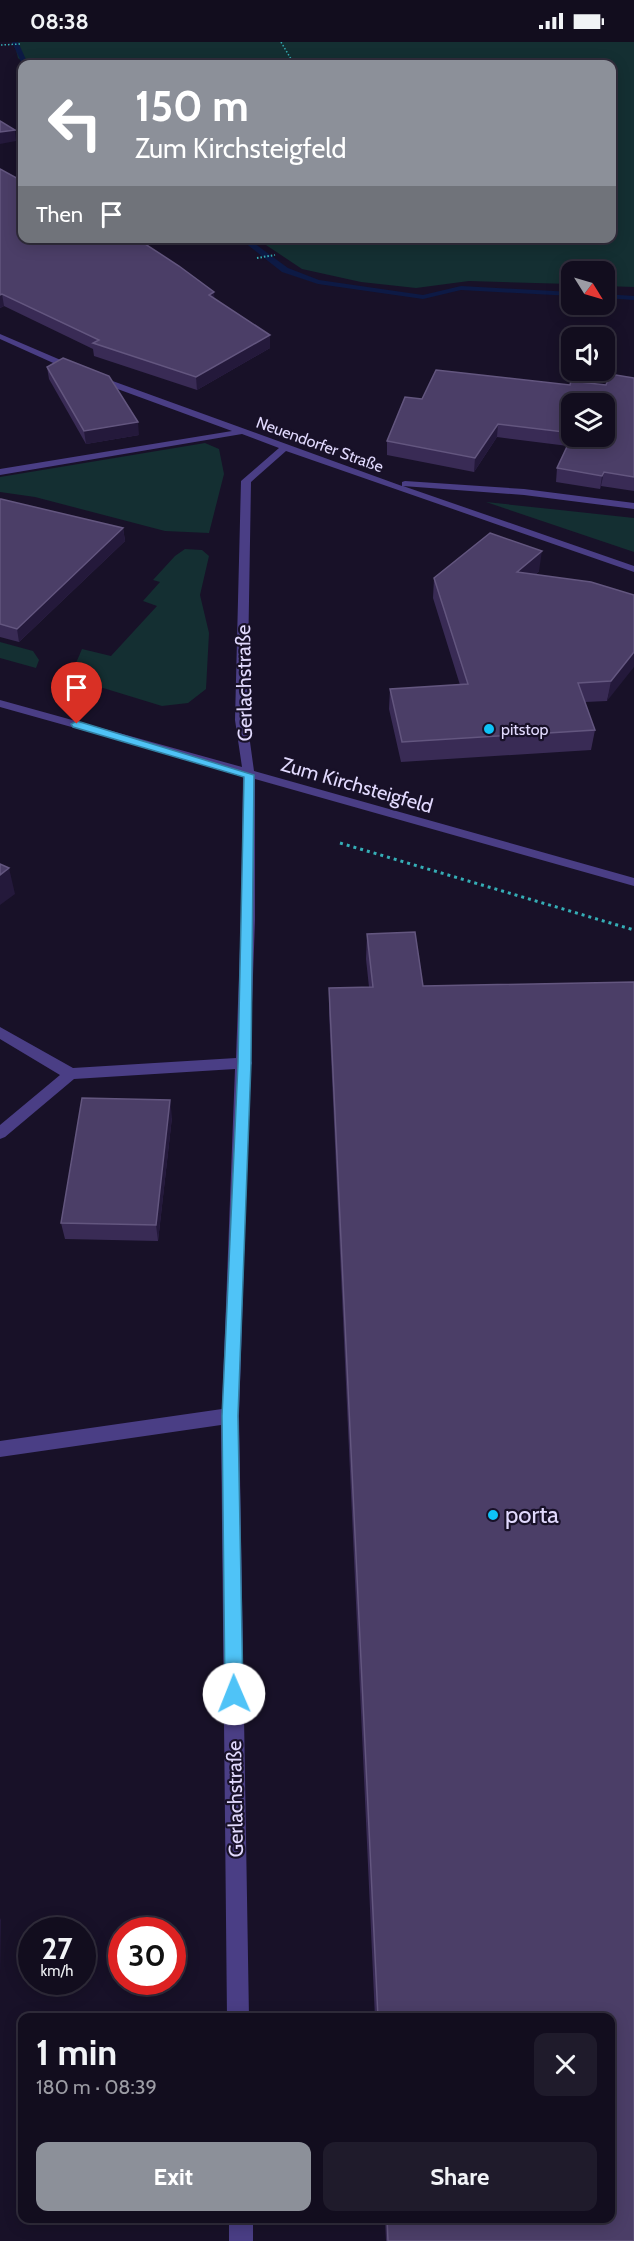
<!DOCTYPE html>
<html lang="en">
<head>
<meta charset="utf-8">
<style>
  :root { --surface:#120d1e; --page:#1f1b2b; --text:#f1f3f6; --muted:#9c9ca4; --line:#312d3c; --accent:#8c9099 }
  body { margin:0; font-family:Cabin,sans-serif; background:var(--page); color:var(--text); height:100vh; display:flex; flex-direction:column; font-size:22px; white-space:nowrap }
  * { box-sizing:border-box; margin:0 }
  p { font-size:20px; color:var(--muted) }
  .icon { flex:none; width:33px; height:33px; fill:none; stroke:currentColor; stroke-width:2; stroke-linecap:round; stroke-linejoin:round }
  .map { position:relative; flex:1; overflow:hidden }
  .sheet { position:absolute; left:18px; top:1971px; width:597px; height:210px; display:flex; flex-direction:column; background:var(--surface); border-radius:12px; box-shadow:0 3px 15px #0003,0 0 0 2px var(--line) }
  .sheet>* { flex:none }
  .top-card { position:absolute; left:18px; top:18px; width:598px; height:183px; border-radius:12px; box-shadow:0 3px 15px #0003,0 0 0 2px var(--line); background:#8c9099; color:#fff; overflow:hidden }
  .needle { width:39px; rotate:127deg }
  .fabs { position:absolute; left:561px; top:219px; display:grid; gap:12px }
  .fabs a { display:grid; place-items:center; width:54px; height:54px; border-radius:12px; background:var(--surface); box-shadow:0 3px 15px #0003,0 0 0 2px var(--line); font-size:30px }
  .speed { position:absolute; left:18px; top:1875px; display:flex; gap:12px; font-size:30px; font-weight:700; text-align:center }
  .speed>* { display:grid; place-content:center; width:78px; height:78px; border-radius:50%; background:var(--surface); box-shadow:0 3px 15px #0003,0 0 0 2px var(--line); line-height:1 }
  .speed small { font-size:15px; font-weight:400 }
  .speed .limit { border:9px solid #d22; background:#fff; color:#111 }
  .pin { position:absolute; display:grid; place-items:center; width:51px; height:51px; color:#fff; margin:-62px -26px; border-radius:50% 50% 50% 0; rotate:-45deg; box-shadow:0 0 6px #0007 }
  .pin .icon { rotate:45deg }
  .me { position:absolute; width:66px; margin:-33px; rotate:359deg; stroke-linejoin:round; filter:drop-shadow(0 0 4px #0008) }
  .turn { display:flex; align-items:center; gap:21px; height:126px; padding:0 18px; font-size:27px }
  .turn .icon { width:78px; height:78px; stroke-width:2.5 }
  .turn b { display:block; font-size:42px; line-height:51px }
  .then { display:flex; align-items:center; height:57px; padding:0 18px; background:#0003; gap:12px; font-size:22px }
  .round { display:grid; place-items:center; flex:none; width:63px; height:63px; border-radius:12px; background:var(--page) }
  .headline { display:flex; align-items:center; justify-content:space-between; height:102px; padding:0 18px }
  h1 { font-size:36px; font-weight:700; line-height:45px }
  .primary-button { display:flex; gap:12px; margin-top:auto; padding:12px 18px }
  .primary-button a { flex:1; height:69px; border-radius:12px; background:var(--accent); color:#fff; font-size:24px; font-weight:700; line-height:69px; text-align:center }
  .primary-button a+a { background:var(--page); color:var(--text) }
  .status { display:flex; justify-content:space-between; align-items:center; height:42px; padding:0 30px; background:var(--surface); direction:ltr }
  .status svg { height:16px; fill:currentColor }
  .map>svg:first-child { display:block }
  .green { fill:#142f32 }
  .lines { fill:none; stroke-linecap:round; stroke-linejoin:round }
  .stream { fill:#0d1a45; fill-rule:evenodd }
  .path-far2 { stroke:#35aeb6; stroke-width:1.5; stroke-dasharray:1.5 2; stroke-linecap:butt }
  .path-far1 { stroke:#35aeb6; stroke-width:2; stroke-dasharray:1.5 2; stroke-linecap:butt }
  .path { stroke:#35aeb6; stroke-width:3; stroke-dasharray:3 4; stroke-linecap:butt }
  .minor { fill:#4a3e85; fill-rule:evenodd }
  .wall { fill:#392b55; fill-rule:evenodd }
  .shaded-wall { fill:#24193b }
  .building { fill:#4b3e67; stroke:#63567f; stroke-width:1.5 }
  .route { fill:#4fc3f7; stroke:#337fa1; stroke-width:1.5 }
  .poi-dot { fill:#0ec2f6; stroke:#181128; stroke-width:2 }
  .labels { text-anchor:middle; stroke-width:4.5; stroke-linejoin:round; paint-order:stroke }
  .far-street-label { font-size:16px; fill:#e2dafe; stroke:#181128 }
  .far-poi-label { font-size:16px; fill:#e2dafe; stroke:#181128; text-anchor:start }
  .street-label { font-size:20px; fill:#e2dafe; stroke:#181128 }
  .near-poi-label { font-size:24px; fill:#e2dafe; stroke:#181128; text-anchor:start }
</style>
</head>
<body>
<div class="status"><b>08:38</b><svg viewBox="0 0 49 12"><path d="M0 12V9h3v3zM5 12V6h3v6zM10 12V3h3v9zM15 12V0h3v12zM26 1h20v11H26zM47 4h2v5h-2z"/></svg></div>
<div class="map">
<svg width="634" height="2199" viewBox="0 0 634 2199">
  <rect width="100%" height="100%" fill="#181128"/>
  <g class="green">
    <path d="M14,0h620v245l-29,-1 -1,-14h-32l-1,12 -102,-3 -53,7 -55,-6 -59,-13 -45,-30 355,-1v-174h-587l-7,-6z"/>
    <path d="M205,401l14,6 5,25 -15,59 -44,-2 -130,-34 -35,-5v-15z"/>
    <path d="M486,460l148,16v34z"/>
    <path d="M185,507l17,1 7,6 -9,39 9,38 -3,56 -18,14 -26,3 -85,-26 -1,-17 6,-14 29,7 46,-50 -14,-5 17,-19 -7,-2 22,-24z"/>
    <path d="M0,600l33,9 6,9 -3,8 -36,-10z"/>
  </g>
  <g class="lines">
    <g class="stream">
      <path d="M12,0h6l10,22h-6z"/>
      <path d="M239,196h8l41,30 31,12 104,15 38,-9 111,6v4l-111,-6 -38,9 -105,-15 -36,-12z"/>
      <path d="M604,252l30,2v4l-30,-2z"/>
    </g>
    <g class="path-far2">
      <path d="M281,0l13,22"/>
      <path d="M1,3l19,-1"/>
    </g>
    <path class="path-far1" d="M257,216l18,-3"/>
    <path class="path" d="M340,801l294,87"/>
    <g class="minor">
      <path d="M0,292l77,33 1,2 -7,2 -71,-32z"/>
      <path d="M96,333l306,111v-4l3,-1 119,8 110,14v6l-110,-14 -121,-9 231,80v6l-348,-121 -35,31 -4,238 7,51 380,107v8l-379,-107v141l-5,139 2,4 -2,4 -11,349 10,602h-22l-6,-593 -221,32v-16l222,-32 13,-340 -161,10 -69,58 -5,2v-14l60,-50 -60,-36v-12l73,41 163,-10 5,-138 2,-145 -243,-68v-7l242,67 -7,-47 6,-239 38,-33 -37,-14 -242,41v-6l232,-38 -139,-51 -1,-2z"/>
      <rect x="229" y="2176" width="24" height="23"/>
    </g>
  </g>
  <g class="wall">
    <path d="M0,127l215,130 55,49 -73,42 -103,-34 -1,-7 -89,-43 -4,2z"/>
    <path d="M47,325l92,68 -53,9 -37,-65z"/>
    <path d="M634,336v113l-33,-5 -1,3 -44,-7 1,-14 11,-22 -71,-9 -23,35 -87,-17v-14l35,-42 148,-14h36zM572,362l32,32h-32z"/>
    <path d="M0,457l123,29 2,13 -106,101 -19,-5z"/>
    <path d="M539,529l-4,4 99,20 -27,106 -22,1 10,28 -4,20 -190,12 -12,-53 1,-20 70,-4 -27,-87 1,-20z"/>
    <path d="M415,890l8,54 211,-4v1259h-248l-1,-23h225v-200h-235l-46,-1005v-25l40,-1 -3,-28 1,-25z"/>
    <path d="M172,1075l-14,124 -93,-2 -4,-16z"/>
  </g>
  <g class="shaded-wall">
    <path d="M15,88l1,11 -16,3v-12z"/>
    <path d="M214,250l1,13 -6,-10z"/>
    <path d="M2,252l2,12 -4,2v-13z"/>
    <path d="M270,293v13l-73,42 -1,-13z"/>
    <path d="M138,380l1,13 -53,9 -2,-13z"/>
    <path d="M498,382l-1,13 -23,35 1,-14z"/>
    <path d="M604,430l-3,14 -1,3 2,-13z"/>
    <path d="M123,486l2,13 -106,101 -2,-13z"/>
    <path d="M542,509l-3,20 -24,21 2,-20z"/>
    <path d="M634,610v15l-27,34 4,-20z"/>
    <path d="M9,826l6,26 -15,11v-30z"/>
    <path d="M170,1058l2,17 -14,124 -2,-16z"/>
    <path d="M0,1876l1,2 -1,55z"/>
  </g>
  <g class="building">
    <path d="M0,79l15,9 -15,2z"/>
    <path d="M0,127l22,12v57h114l43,28 35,26 -5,3 61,40 -74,42 -103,-34 6,-3 -97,-46 -2,1z"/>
    <path d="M63,316l46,18 29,46 -54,9 -37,-64z"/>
    <path d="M436,328l134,15 1,-4 35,4 4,-11 24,4v99l-30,-5 -2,4 -45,-8 15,-32h32v-32h-32v29l-74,-9 -23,34 -88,-17 18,-44 17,2z"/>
    <path d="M0,457h1l122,29 -106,101 -17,-5z"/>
    <path d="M490,491l52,18 -25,21 74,10 43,13v57l-23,29 -33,2 17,47 -193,12 -12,-53 78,-5 -34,-106z"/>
    <path d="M0,822l9,4 -9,7z"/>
    <path d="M415,890l8,54 211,-4v1259h-246l-1,-23h223v-200h-232l-49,-1030 44,-1 -6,-53z"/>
    <path d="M82,1056l88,2 -14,125 -95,-2z"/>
  </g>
  <path class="route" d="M77,679l177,54 -3,288 -13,353 5,278 -3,6 -6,3 -6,-3 -3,-6 -3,-278 16,-353 6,-286 -171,-50 -2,-3z"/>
  <g class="poi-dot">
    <circle cx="489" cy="687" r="6"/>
    <circle cx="493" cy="1473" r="6"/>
  </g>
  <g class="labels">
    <g class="far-street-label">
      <text transform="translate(320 402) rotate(20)" y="6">Neuendorfer Straße</text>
    </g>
    <g class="far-poi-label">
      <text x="501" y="693">pitstop</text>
    </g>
    <g class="street-label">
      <text transform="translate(244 641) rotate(-91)" y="7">Gerlachstraße</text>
      <text transform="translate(357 743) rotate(16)" y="7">Zum Kirchsteigfeld</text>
      <text transform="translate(235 1757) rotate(-91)" y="7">Gerlachstraße</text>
    </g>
    <g class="near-poi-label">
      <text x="505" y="1481">porta</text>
    </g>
  </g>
</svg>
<div class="fabs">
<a><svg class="needle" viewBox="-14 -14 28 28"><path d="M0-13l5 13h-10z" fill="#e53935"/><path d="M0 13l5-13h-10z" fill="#9c9ca4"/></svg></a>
<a><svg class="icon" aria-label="sound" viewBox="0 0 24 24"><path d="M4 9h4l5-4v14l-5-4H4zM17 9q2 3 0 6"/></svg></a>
<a><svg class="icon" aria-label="layers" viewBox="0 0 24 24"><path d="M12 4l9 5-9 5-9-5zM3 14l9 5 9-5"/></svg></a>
</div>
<div class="speed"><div>27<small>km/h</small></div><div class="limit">30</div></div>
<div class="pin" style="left:77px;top:682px;background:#d93025"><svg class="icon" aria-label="arrive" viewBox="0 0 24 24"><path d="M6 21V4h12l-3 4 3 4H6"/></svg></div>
<svg class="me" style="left:234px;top:1652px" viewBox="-20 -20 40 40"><circle r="19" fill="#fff"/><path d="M0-13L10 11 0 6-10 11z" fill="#4fc3f7"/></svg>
<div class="top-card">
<div class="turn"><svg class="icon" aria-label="left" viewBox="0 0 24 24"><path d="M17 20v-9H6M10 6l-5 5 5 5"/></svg><div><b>150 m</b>Zum Kirchsteigfeld</div></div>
<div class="then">Then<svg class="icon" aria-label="arrive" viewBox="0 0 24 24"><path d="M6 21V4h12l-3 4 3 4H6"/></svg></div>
</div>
<section class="sheet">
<div class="headline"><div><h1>1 min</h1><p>180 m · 08:39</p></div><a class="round"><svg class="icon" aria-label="close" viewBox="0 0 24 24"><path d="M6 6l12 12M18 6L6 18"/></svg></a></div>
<div class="primary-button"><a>Exit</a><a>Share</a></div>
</section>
</div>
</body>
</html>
